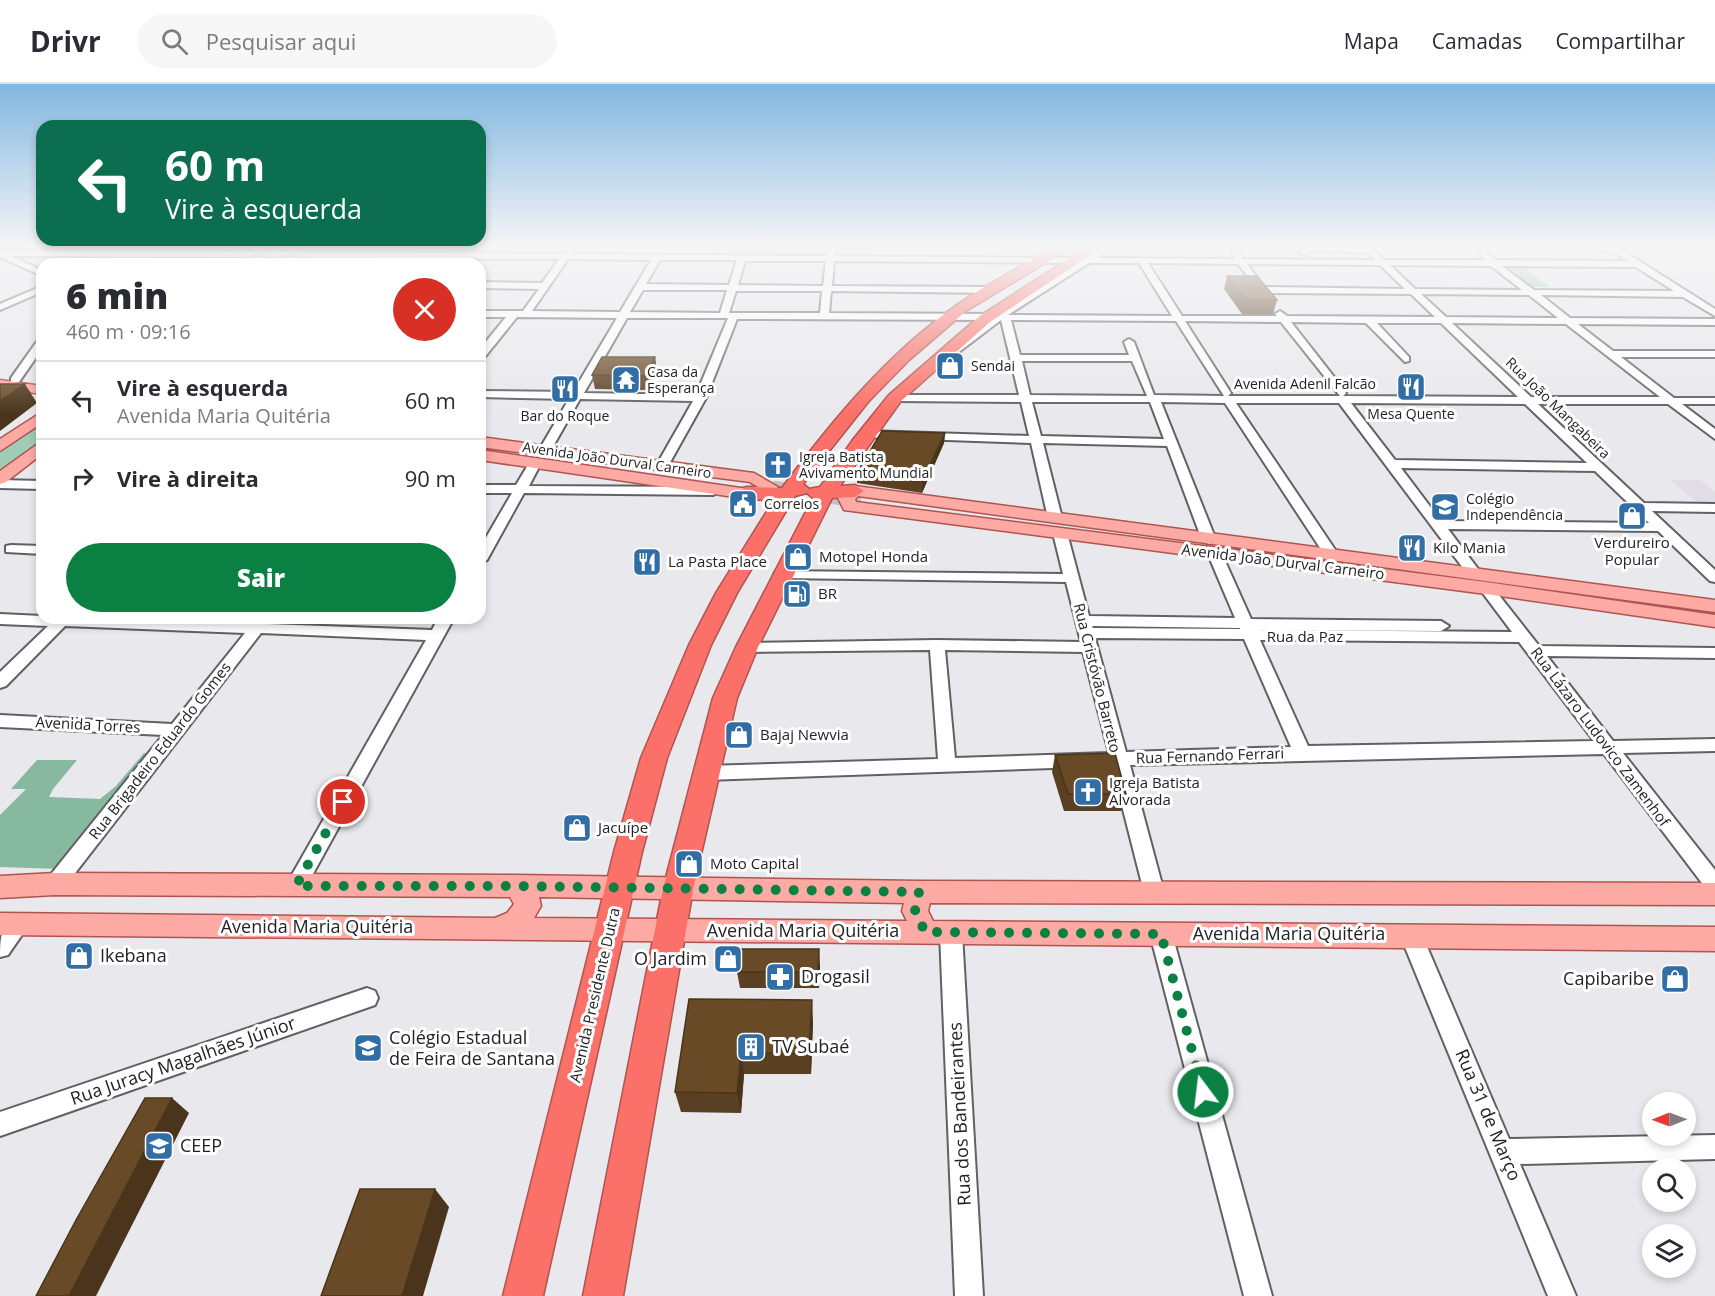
<!DOCTYPE html>
<html lang="pt">
<head>
<meta charset="utf-8">
<style>
  :root { --surface:#fff; --page:#f7f7f7; --text:#2b2b33; --muted:#7c7c81; --line:#e1e1e2; --accent:#0b8043 }
  body { margin:0; font-family:"Open Sans",sans-serif; background:var(--page); color:var(--text); height:100vh; display:flex; flex-direction:column; font-size:22px; white-space:nowrap }
  * { box-sizing:border-box; margin:0 }
  p { font-size:20px; color:var(--muted) }
  .icon { flex:none; width:33px; height:33px; fill:none; stroke:currentColor; stroke-width:2; stroke-linecap:round; stroke-linejoin:round }
  .map { position:relative; flex:1; overflow:hidden }
  .side { position:absolute; left:36px; top:174px; width:450px; height:366px; display:flex; flex-direction:column; background:var(--surface); border-radius:18px; box-shadow:0 3px 9px #0003 }
  .side>* { flex:none }
  .guide { position:absolute; left:36px; top:36px; width:450px; height:126px; border-radius:18px; box-shadow:0 3px 9px #0003; background:#0b6e4f; color:#fff; overflow:hidden }
  .needle { width:39px; rotate:269deg }
  .tools { position:absolute; left:1642px; top:1008px; display:grid; gap:12px }
  .tools a { display:grid; place-items:center; width:54px; height:54px; border-radius:50%; background:var(--surface); box-shadow:0 3px 9px #0003; font-size:30px }
  .pin { position:absolute; display:grid; place-items:center; width:51px; height:51px; color:#fff; margin:-26px; border:3px solid #fff; border-radius:50%; box-shadow:0 2px 6px #0007 }
  .me { position:absolute; width:66px; margin:-33px; rotate:345deg; stroke-linejoin:round; filter:drop-shadow(0 0 4px #0008) }
  .turn { display:flex; align-items:center; gap:21px; height:126px; padding:0 30px; font-size:27px }
  .turn .icon { width:78px; height:78px; stroke-width:2.5 }
  .turn b { display:block; font-size:42px; line-height:51px }
  .round { display:grid; place-items:center; flex:none; width:63px; height:63px; border-radius:32px; background:var(--page) }
  .headline { display:flex; align-items:center; justify-content:space-between; height:102px; padding:0 30px }
  h1 { font-size:36px; font-weight:800; line-height:45px }
  .button { display:flex; gap:12px; margin-top:auto; padding:12px 30px }
  .button a { flex:1; height:69px; border-radius:36px; background:var(--accent); color:#fff; font-size:24px; font-weight:800; line-height:69px; text-align:center }
  ul { padding:0; list-style:none }
  li { display:flex; align-items:center; gap:18px; height:78px; padding:0 30px; border-top:2px solid var(--line) }
  li div { flex:1 }
  li b { display:block; font-size:22px }
  li em { font-style:normal }
  header { display:flex; align-items:center; gap:36px; box-sizing:border-box; height:84px; padding:0 30px; background:var(--surface); border-bottom:2px solid var(--line) }
  header strong { font-size:28px }
  nav { display:flex; gap:33px; margin-inline-start:auto; font-size:21px }
  .search { width:420px; height:54px; background:var(--page); display:flex; align-items:center; gap:15px; box-sizing:border-box; padding:0 21px; border-radius:33px; color:var(--muted); font-size:22px }
  .map>svg:first-child { display:block }
  .built { fill:#e0dde8 }
  .green { fill:#9eccb4 }
  .forest { fill:#86b99f }
  .lines { fill:none; stroke-linecap:round; stroke-linejoin:round }
  .major-tunnel { stroke:#c1c1c4; stroke-width:15; stroke-dasharray:15 8; stroke-linecap:butt }
  .minor-casing { stroke:#616064; stroke-width:4 }
  .major-casing { stroke:#af5550; stroke-width:3 }
  .highway-casing { stroke:#af5550; stroke-width:3 }
  .minor { fill:#fff; fill-rule:evenodd }
  .major { fill:#fda9a4; fill-rule:evenodd }
  .highway { fill:#fb7068; fill-rule:evenodd }
  .wall { fill:#5a4022 }
  .shaded-wall { fill:#4a341b }
  .building { fill:#694a27; stroke:#4a341b; stroke-width:1.5 }
  .route { stroke:#0b8043; stroke-width:10; stroke-dasharray:0 18 }
  .labels { text-anchor:middle; stroke-width:6; stroke-linejoin:round; paint-order:stroke }
  .far-poi-label { font-size:14px; fill:#232324; stroke:#fff; text-anchor:start }
  .far-street-label { font-size:14px; fill:#232324; stroke:#fff }
  .poi-label { font-size:15px; fill:#232324; stroke:#fff; text-anchor:start }
  .street-label { font-size:15px; fill:#232324; stroke:#fff }
  .near-street-label { font-size:18px; fill:#232324; stroke:#fff }
  .near-poi-label { font-size:18px; fill:#232324; stroke:#fff; text-anchor:start }
</style>
</head>
<body>
<header>
<strong>Drivr</strong>
<div class="search"><svg class="icon" aria-label="search" viewBox="0 0 24 24"><circle cx="10" cy="10" r="6"/><path d="M15 15l6 6"/></svg>Pesquisar aqui</div>
<nav><a>Mapa</a><a>Camadas</a><a>Compartilhar</a></nav>
</header>
<div class="map">
<svg width="1715" height="1212" viewBox="0 0 1715 1212">
  <rect width="100%" height="100%" fill="#e9e8ec"/>
  <path class="built" d="M1670,396h30l15,12v15h-12z"/>
  <g class="green">
    <path d="M1500,179l18,1 32,23h-18z"/>
    <path d="M42,338v19l-34,27 -8,2v-17z"/>
  </g>
  <path class="forest" d="M144,669l9,1 -93,115 -60,-2v-52l26,-26h-15l26,-29h40l-24,29 -4,8 51,2 16,-13z"/>
  <g class="lines">
    <g class="major-tunnel">
      <path d="M750,401l35,5"/>
      <path d="M828,412l33,4"/>
    </g>
    <g class="minor-casing">
      <g id="minor">
        <path d="M828,161h8l-1,11 250,2 20,-13h10l-18,13 138,1 -6,-13 8,-1 6,14 132,1 -7,-7 -56,-3 -6,5 -7,-2 8,-8 56,3 -3,-3h9l15,15h102l-9,-9 2,-6h8l-2,6 10,9 133,1 -11,-7 -42,-9h39l101,64v7l-32,-19 -142,-2 29,23 145,1v6l-137,-1 35,27h102v6h-94l53,41h41v6h-33l33,25v10l-47,-35h-130l106,99 71,1v8l-63,-1 63,59v12l-5,-1 -52,-50 -210,-2 33,44 -7,4 -5,-1 -130,-173h-103l102,151 -7,4 -7,-4 -99,-151 -64,-1 55,138 -7,4 -7,-4 -35,-94 -124,-3 19,75 -7,4 -7,-4 -17,-75 -169,-6v-4l4,-2 163,5 -8,-34 -126,-1 -6,-3 6,-3h124l-18,-75 -46,35 -4,-1v-4l37,-30 -251,-1 -31,79 -38,68 -6,4 -6,-4 37,-65 -113,-2 -29,51 -6,4 -6,-4 30,-51 -89,-2v-6l93,1 44,-74 -100,-1 -33,41 -4,1v-10l26,-32h-26v-6h43l16,-22 -59,-1v-6l62,1 17,-24 -548,-3 31,14v6l-42,-19v-7l563,4 6,-6 4,3 -2,3 256,2zM568,175l83,1 -31,52 -88,-1zM660,176h77l-8,25 -83,-1zM745,177h81l-3,25 -85,-1zM834,177l243,2 -81,51 -167,-1 2,-22 161,2 5,-3 -5,-3 -160,-1zM1089,179h50l33,53 -164,-1zM1148,179l90,1 26,33 4,-4 143,1 24,23 -148,-1 -7,-5 -5,3 2,2h-95zM1247,180l133,1 25,24 -141,-2zM1390,181l101,1 31,24 -107,-1zM1502,182l134,1 38,24 -140,-1zM643,206h84l-7,23 -90,-1zM736,207h86l-2,22h-91zM1421,210l108,1 29,23 -112,-1zM627,234h101l-32,77 -112,-2zM1011,236l165,1 48,75 -70,-1 -20,-53 -5,-3 -5,3 5,13h-109zM1185,237l96,1 59,74h-112l3,-3zM1291,238l75,1 39,39 4,-1v-4l-32,-34h64l77,74 -175,-1 3,-3 -1,-2zM1452,239l114,1 94,73h-129zM1022,277h110l15,35 -117,-1zM1032,318h118l14,37 -123,-3zM1351,319l174,1 62,59 -192,-3zM1401,384l194,3 54,52 -208,-2z"/>
        <path d="M42,202v6l-42,18v-6z"/>
        <path d="M42,255v10l-23,33h-8v-4l27,-38z"/>
        <path d="M535,375l6,4 -12,23 184,1 6,4 -6,4 -189,-2 -37,67 -7,4v-16l32,-55h-32v-8h36l15,-25z"/>
        <path d="M0,396l42,1v8l-42,-1z"/>
        <path d="M1060,445l7,4 22,83 146,2 -28,-66 7,-4 7,4 30,67 190,2 8,5 -8,5 -185,-1 256,2 -33,-44 7,-4 5,1 48,61 176,2v10l-168,-2 66,85 102,-2v12l-92,2 92,117v23l-7,-2 -104,-137 -474,11 34,127 -3,6 -7,2 -7,-2 -3,-6 -32,-126 -407,14 -6,-2 -3,-5 3,-5 6,-2 233,-7 -8,-109 -183,2 -8,-5 2,-4 196,-3 144,2 -15,-60 -285,-4 -5,-1 -2,-3 2,-3 287,3 -10,-41zM1092,542l148,2v1l-147,-1zM1095,554l149,1 47,108 -165,5zM1260,556l259,2 75,99 -286,5zM945,566l138,2 26,101 -154,5z"/>
        <path d="M11,461l31,1v8l-36,-2v-6z"/>
        <path d="M0,530l42,2v2l211,5 8,-5 5,2 2,4 164,6 6,-12h16l-151,274 -7,2 -7,-2 -3,-6 3,-6 137,-240 -165,-7 -199,257 -7,2 -7,-2 -3,-6 3,-6 115,-143 -163,-8v-12l172,9 73,-91 -180,-7 -59,60 -6,2v-16l48,-46 -48,-2z"/>
        <path d="M18,833l7,3 3,6 -20,29 -8,2c0,-17 0,-33 18,-40z"/>
        <path d="M951,840l7,3 4,6 21,363h-28l-15,-363 4,-6z"/>
        <path d="M1161,841l7,3 4,6 100,362h-28l-94,-362 4,-6z"/>
        <path d="M1411,842l7,3 4,6 87,204 206,-4v24l-195,5 56,132h-28l-148,-361 4,-6z"/>
        <path d="M367,904l8,3 3,7 -3,7 -375,131v-24z"/>
      </g>
    </g>
    <g class="major-casing">
      <g id="major">
        <path d="M266,161h12l-24,19h-12z"/>
        <path d="M296,161h12l-22,19h-12z"/>
        <path d="M0,296l42,6v8l-42,-6z"/>
        <path d="M42,328v11l-42,28v-12z"/>
        <path d="M480,353l274,36 24,14 -12,8 -25,3 -261,-38v-10l261,38 17,-1 -8,-5 -270,-35z"/>
        <path d="M42,357v13l-36,28 -6,2v-13z"/>
        <path d="M855,402l860,114v12l-857,-116 -3,3 1,3 630,80 229,33v12l-229,-33 -642,-84 -6,-12z"/>
        <path d="M55,789l460,2 404,6 796,2v22l-785,-2 -2,8 5,10 782,6v24l-1715,-16v-22l495,5 12,-5 7,-9 -4,-7 -455,-2 -55,3v-22zM539,813l365,6 -2,8 5,10 -373,-3 7,-12z"/>
      </g>
    </g>
    <g class="highway-casing">
      <g id="highway">
        <path d="M1060,161h15l-109,66 -57,49 -41,42 -65,82 6,5 -2,4 -12,3 -58,97 -26,52 -44,113 -25,94 -99,444h-40l111,-444 27,-94 48,-113 27,-52 58,-93 -28,-1 -9,-6 9,-6 36,1c50,-67 106,-135 175,-183 33,-23 68,-41 103,-60z"/>
        <path d="M1090,161h15l-115,77 -89,79 -61,85 15,-1 9,6 -9,6 -23,1 -74,149 -21,51 -44,191 -70,407h-40l80,-407 50,-191 23,-51 77,-149 -6,-5 2,-4 11,-2 32,-46 37,-46 91,-79z"/>
      </g>
    </g>
    <use href="#minor" class="minor"/>
    <use href="#major" class="major"/>
    <use href="#highway" class="highway"/>
  </g>
  <g class="wall">
    <path d="M1227,192l50,24 -4,14h-31l-18,-25z"/>
    <path d="M655,273l2,14 -10,19 -52,-1 -3,-14z"/>
    <path d="M945,349l-1,10 -22,50 -65,-10v-10z"/>
    <path d="M1055,671l71,39 -5,17h-57l-12,-39z"/>
    <path d="M820,882l-1,22h-79l-3,-16z"/>
    <path d="M689,915l124,22 -2,53h-67l-3,39 -60,-1 -6,-20z"/>
  </g>
  <g class="shaded-wall">
    <path d="M655,273l2,14 -10,19 -2,-14z"/>
    <path d="M25,300l12,19 -37,28v-30z"/>
    <path d="M945,349l-1,10 -22,50v-11z"/>
    <path d="M819,865l1,17 -1,22 -1,-16z"/>
    <path d="M812,916l1,21 -2,53 -2,-20z"/>
    <path d="M741,969l3,21 -3,39 -4,-20z"/>
    <path d="M172,1014l17,15 -93,183h-27z"/>
    <path d="M435,1105l14,18 -26,89h-21z"/>
  </g>
  <g class="building">
    <path d="M1227,192h30l20,24h-31z"/>
    <path d="M602,273h53l-10,19 -53,-1z"/>
    <path d="M0,300h25l-25,17z"/>
    <path d="M882,347l63,2 -23,49 -65,-9z"/>
    <path d="M1115,669l11,41h-58l-13,-39z"/>
    <path d="M740,865h79l-1,23h-81z"/>
    <path d="M689,915l123,1 -3,54 -68,-1 -4,40 -62,-1z"/>
    <path d="M145,1014h27l-103,198h-33l40,-76z"/>
    <path d="M360,1105h75l-33,107h-81z"/>
  </g>
  <linearGradient id="sky" x2="0" y2="1"><stop stop-color="#82b7e1"/><stop offset="0.49" stop-color="#f5f5f6"/><stop offset="1" stop-color="#f5f5f6" stop-opacity="0"/></linearGradient>
  <rect width="1715" height="331" fill="url(#sky)"/>
  <g class="lines">
    <path class="route" d="M343,718l-47,84h219l404,6 -4,19 10,21 236,2 42,158"/>
  </g>
  <defs>
    <g id="shop-square" transform="scale(1.5)"><rect x="-9" y="-9" width="18" height="18" rx="4" fill="#306ea5" stroke="#fff"/><path d="M-5-2.5h2.3a2.7 3.5 0 0 1 5.4 0H5L5.5 6h-11ZM-1.5-2.5h3a1.5 2.3 0 0 0-3 0Z" fill="#fff"/></g>
    <g id="temple-square" transform="scale(1.5)"><rect x="-9" y="-9" width="18" height="18" rx="4" fill="#306ea5" stroke="#fff"/><path d="M0-6L5-2H3V0L6.5 2.5H4V6H1.5V3h-3V6H-4V2.5H-6.5L-3 0V-2H-5Z" fill="#fff"/></g>
    <g id="restaurant-square" transform="scale(1.5)"><rect x="-9" y="-9" width="18" height="18" rx="4" fill="#306ea5" stroke="#fff"/><path d="M-5-6h1v4h1v-4h1v4h1v-4h1v5L-1.5 .5V6h-2V.5L-5-1ZM5-6V6H3V1.5H1.5Q1.5-4 5-6Z" fill="#fff"/></g>
    <g id="church-square" transform="scale(1.5)"><rect x="-9" y="-9" width="18" height="18" rx="4" fill="#306ea5" stroke="#fff"/><path d="M-1.2-6h2.4v3.5h3.3v2.4h-3.3V6h-2.4V-.1h-3.3v-2.4h3.3Z" fill="#fff"/></g>
    <g id="civic-square" transform="scale(1.5)"><rect x="-9" y="-9" width="18" height="18" rx="4" fill="#306ea5" stroke="#fff"/><path d="M-.6-6.5H3V-4.5H.6V-3L4-1V1h2V6H-6V1h2V-1L-.6-3ZM-1.2 2.5V6h2.4V2.5Z" fill="#fff"/></g>
    <g id="school-square" transform="scale(1.5)"><rect x="-9" y="-9" width="18" height="18" rx="4" fill="#306ea5" stroke="#fff"/><path d="M0-5L7-2L0 1L-7-2ZM-4 1L0 2.5L4 1V4Q0 6-4 4Z" fill="#fff"/></g>
    <g id="fuel-square" transform="scale(1.5)"><rect x="-9" y="-9" width="18" height="18" rx="4" fill="#306ea5" stroke="#fff"/><path d="M-5.5-6h7V0h2V4h1.3V-2.5L3-4.5l.8-.8L6-3V5H2.5V1h-1V6h-7ZM-4.2-4.7v3.2H.2V-4.7Z" fill="#fff"/></g>
    <g id="pharmacy-square" transform="scale(1.5)"><rect x="-9" y="-9" width="18" height="18" rx="4" fill="#306ea5" stroke="#fff"/><path d="M-2-6h4v4h4v4h-4v4h-4v-4h-4v-4h4Z" fill="#fff"/></g>
    <g id="building-square" transform="scale(1.5)"><rect x="-9" y="-9" width="18" height="18" rx="4" fill="#306ea5" stroke="#fff"/><path d="M-4-6H4V6H1V3H-1V6H-4ZM-2.5-4.3h1.7v1.8h-1.7ZM.8-4.3h1.7v1.8H.8ZM-2.5-1h1.7V.8h-1.7ZM.8-1h1.7V.8H.8Z" fill="#fff"/></g>
  </defs>
  <g fill-rule="evenodd">
    <use href="#shop-square" x="950" y="282"/>
    <use href="#temple-square" x="626" y="296"/>
    <use href="#restaurant-square" x="1411" y="303"/>
    <use href="#restaurant-square" x="565" y="305"/>
    <use href="#church-square" x="778" y="381"/>
    <use href="#civic-square" x="743" y="420"/>
    <use href="#school-square" x="1445" y="423"/>
    <use href="#shop-square" x="1632" y="432"/>
    <use href="#restaurant-square" x="1412" y="464"/>
    <use href="#shop-square" x="798" y="473"/>
    <use href="#restaurant-square" x="647" y="478"/>
    <use href="#fuel-square" x="797" y="510"/>
    <use href="#shop-square" x="739" y="651"/>
    <use href="#church-square" x="1088" y="708"/>
    <use href="#shop-square" x="577" y="744"/>
    <use href="#shop-square" x="689" y="780"/>
    <use href="#shop-square" x="79" y="872"/>
    <use href="#shop-square" x="728" y="875"/>
    <use href="#pharmacy-square" x="780" y="893"/>
    <use href="#shop-square" x="1675" y="895"/>
    <use href="#building-square" x="751" y="963"/>
    <use href="#school-square" x="368" y="964"/>
    <use href="#school-square" x="159" y="1062"/>
  </g>
  <g class="labels">
    <g class="far-poi-label">
      <text x="971" y="287">Sendai</text>
      <text x="647" y="293">Casa da<tspan x="647" dy="16">Esperança</tspan></text>
      <text x="1411" y="335" text-anchor="middle">Mesa Quente</text>
      <text x="565" y="337" text-anchor="middle">Bar do Roque</text>
      <text x="799" y="378">Igreja Batista<tspan x="799" dy="16">Avivamento Mundial</tspan></text>
      <text x="1466" y="420">Colégio<tspan x="1466" dy="16">Independência</tspan></text>
      <text x="764" y="425">Correios</text>
    </g>
    <g class="far-street-label">
      <text x="1305" y="305">Avenida Adenil Falcão</text>
      <text transform="translate(1558 324) rotate(44)" y="5">Rua João Mangabeira</text>
      <text transform="translate(617 376) rotate(8)" y="5">Avenida João Durval Carneiro</text>
    </g>
    <g class="poi-label">
      <text x="1632" y="464" text-anchor="middle">Verdureiro<tspan x="1632" dy="17">Popular</tspan></text>
      <text x="1433" y="469">Kilo Mania</text>
      <text x="819" y="478">Motopel Honda</text>
      <text x="668" y="483">La Pasta Place</text>
      <text x="818" y="515">BR</text>
      <text x="760" y="656">Bajaj Newvia</text>
      <text x="1109" y="704">Igreja Batista<tspan x="1109" dy="17">Alvorada</tspan></text>
      <text x="598" y="749">Jacuípe</text>
      <text x="710" y="785">Moto Capital</text>
    </g>
    <g class="street-label">
      <text transform="translate(1283 478) rotate(7)" y="5">Avenida João Durval Carneiro</text>
      <text x="1305" y="558">Rua da Paz</text>
      <text transform="translate(1097 594) rotate(76)" y="5">Rua Cristóvão Barreto</text>
      <text transform="translate(88 641) rotate(3)" y="5">Avenida Torres</text>
      <text transform="translate(1600 653) rotate(53)" y="5">Rua Lázaro Ludovico Zamenhof</text>
      <text transform="translate(160 667) rotate(-52)" y="5">Rua Brigadeiro Eduardo Gomes</text>
      <text transform="translate(1210 672) rotate(-2)" y="5">Rua Fernando Ferrari</text>
      <text transform="translate(595 911) rotate(-77)" y="5">Avenida Presidente Dutra</text>
    </g>
    <g class="near-street-label">
      <text x="317" y="849">Avenida Maria Quitéria</text>
      <text x="803" y="853">Avenida Maria Quitéria</text>
      <text x="1289" y="856">Avenida Maria Quitéria</text>
      <text transform="translate(183 977) rotate(-19)" y="6">Rua Juracy Magalhães Júnior</text>
      <text transform="translate(960 1030) rotate(-93)" y="6">Rua dos Bandeirantes</text>
      <text transform="translate(1488 1031) rotate(67)" y="6">Rua 31 de Março</text>
    </g>
    <g class="near-poi-label">
      <text x="100" y="878">Ikebana</text>
      <text x="707" y="881" text-anchor="end">O Jardim</text>
      <text x="801" y="899">Drogasil</text>
      <text x="1654" y="901" text-anchor="end">Capibaribe</text>
      <text x="389" y="960">Colégio Estadual<tspan x="389" dy="21">de Feira de Santana</tspan></text>
      <text x="772" y="969">TV Subaé</text>
      <text x="180" y="1068">CEEP</text>
    </g>
  </g>
</svg>
<div class="tools">
<a><svg class="needle" viewBox="-14 -14 28 28"><path d="M0-13l5 13h-10z" fill="#e53935"/><path d="M0 13l5-13h-10z" fill="#7c7c81"/></svg></a>
<a><svg class="icon" aria-label="search" viewBox="0 0 24 24"><circle cx="10" cy="10" r="6"/><path d="M15 15l6 6"/></svg></a>
<a><svg class="icon" aria-label="layers" viewBox="0 0 24 24"><path d="M12 4l9 5-9 5-9-5zM3 14l9 5 9-5"/></svg></a>
</div>
<div class="pin" style="left:343px;top:718px;background:#d93025"><svg class="icon" aria-label="arrive" viewBox="0 0 24 24"><path d="M6 21V4h12l-3 4 3 4H6"/></svg></div>
<svg class="me" style="left:1203px;top:1008px" viewBox="-20 -20 40 40"><circle r="17" fill="#0b8043" stroke="#fff" stroke-width="3"/><path d="M0-11L8 9 0 5-8 9z" fill="#fff"/></svg>
<div class="guide">
<div class="turn"><svg class="icon" aria-label="left" viewBox="0 0 24 24"><path d="M17 20v-9H6M10 6l-5 5 5 5"/></svg><div><b>60 m</b>Vire à esquerda</div></div>
</div>
<section class="side">
<div class="headline"><div><h1>6 min</h1><p>460 m · 09:16</p></div><a class="round" style="background:#d93025;color:#fff"><svg class="icon" aria-label="close" viewBox="0 0 24 24"><path d="M6 6l12 12M18 6L6 18"/></svg></a></div>
<ul>
<li><svg class="icon" aria-label="left" viewBox="0 0 24 24"><path d="M17 20v-9H6M10 6l-5 5 5 5"/></svg><div><b>Vire à esquerda</b><p>Avenida Maria Quitéria</p></div><em>60 m</em></li>
<li><svg class="icon" aria-label="right" viewBox="0 0 24 24"><path d="M7 20v-9h11M14 6l5 5-5 5"/></svg><div><b>Vire à direita</b></div><em>90 m</em></li>
</ul>
<div class="button"><a>Sair</a></div>
</section>
</div>
</body>
</html>
